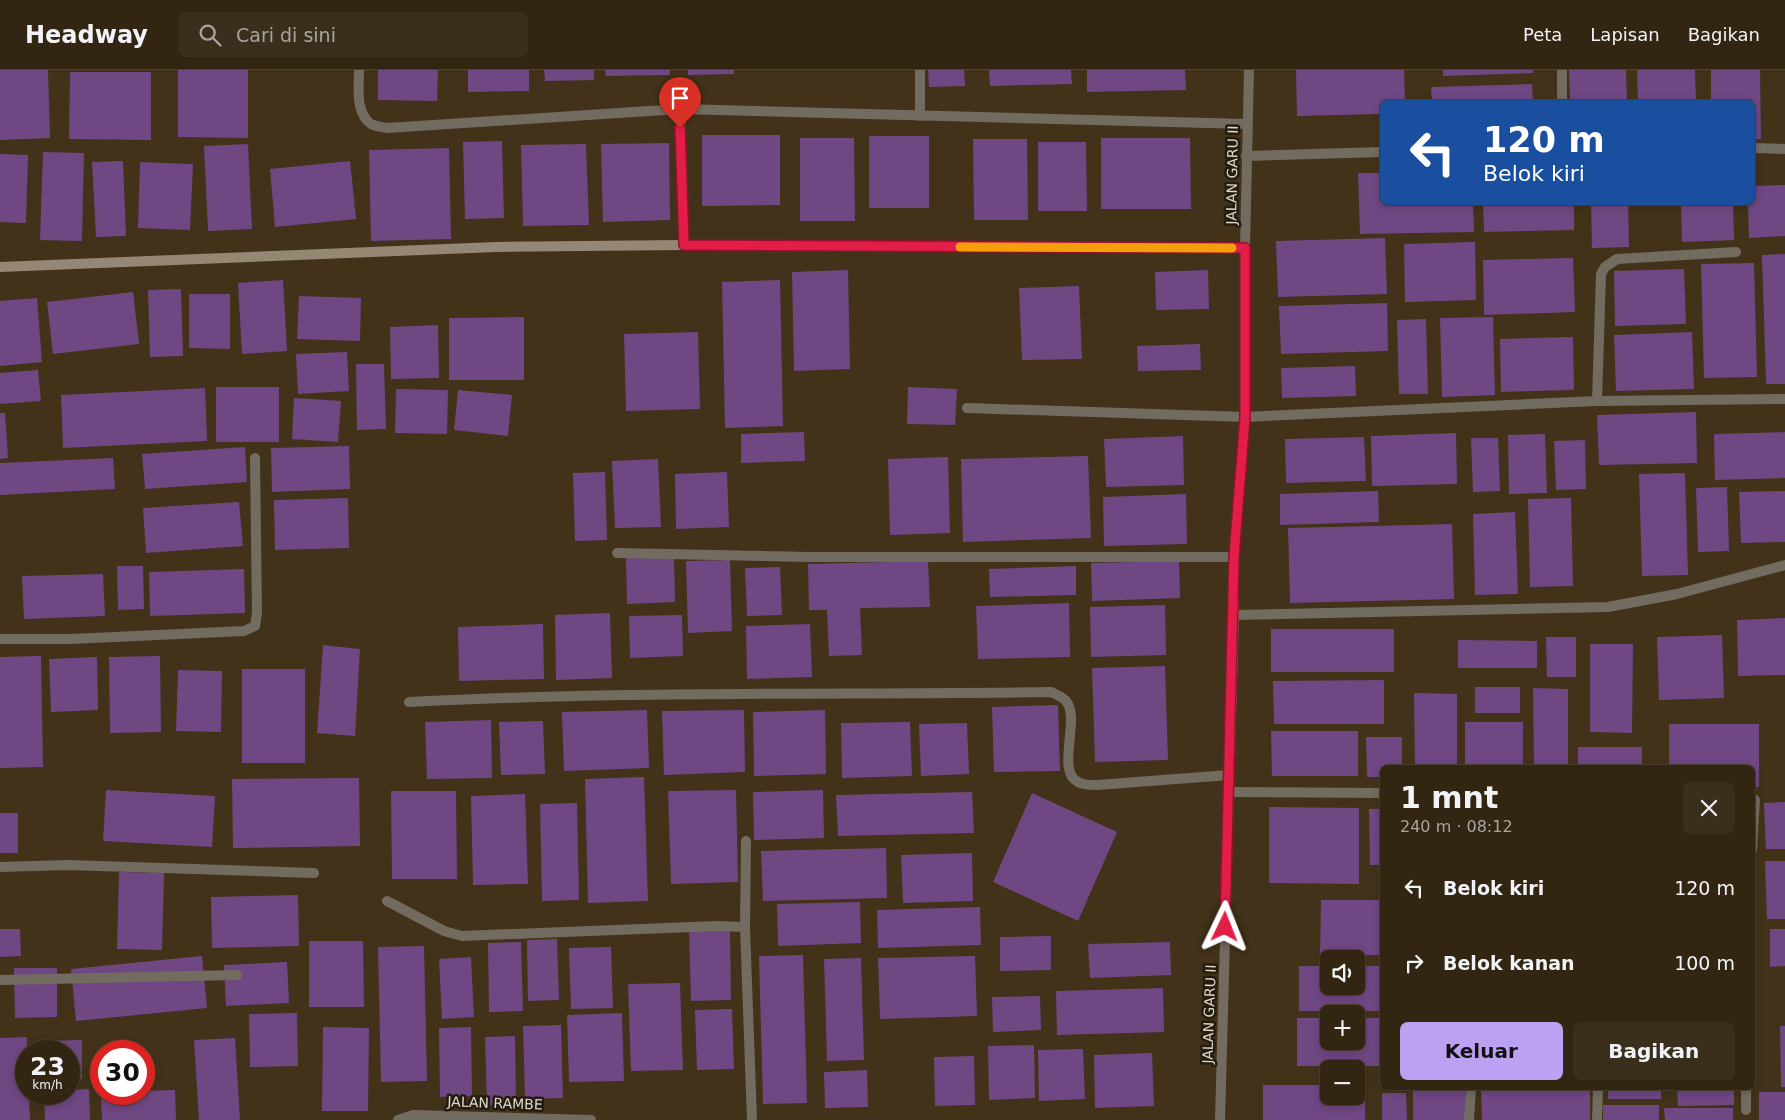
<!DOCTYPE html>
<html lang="id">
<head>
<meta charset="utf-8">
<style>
  :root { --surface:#322613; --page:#3a2e1c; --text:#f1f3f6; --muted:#a8a5a0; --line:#4d4333; --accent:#bca0f2 }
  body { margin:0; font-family:"DejaVu Sans",sans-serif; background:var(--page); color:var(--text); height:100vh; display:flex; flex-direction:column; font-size:19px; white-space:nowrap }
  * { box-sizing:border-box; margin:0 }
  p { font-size:16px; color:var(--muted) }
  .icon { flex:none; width:28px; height:28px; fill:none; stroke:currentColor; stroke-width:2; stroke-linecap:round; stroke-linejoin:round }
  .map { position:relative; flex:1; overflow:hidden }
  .sheet { position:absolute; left:1380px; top:695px; width:375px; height:325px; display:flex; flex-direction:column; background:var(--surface); border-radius:8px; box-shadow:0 2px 8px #0003,0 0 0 1px var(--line) }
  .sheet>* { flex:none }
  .top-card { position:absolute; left:1380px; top:30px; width:375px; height:105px; border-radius:8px; box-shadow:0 2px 8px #0003,0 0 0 1px var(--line); background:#1a4fa0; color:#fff; overflow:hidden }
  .buttons { position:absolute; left:1320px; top:880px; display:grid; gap:10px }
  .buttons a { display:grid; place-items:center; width:45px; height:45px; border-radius:8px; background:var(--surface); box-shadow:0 2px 8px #0003,0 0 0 1px var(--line); font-size:25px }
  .speed { position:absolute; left:15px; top:970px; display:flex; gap:10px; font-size:25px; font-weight:700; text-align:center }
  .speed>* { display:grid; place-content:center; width:65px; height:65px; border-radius:50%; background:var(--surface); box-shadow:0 2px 8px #0003,0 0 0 1px var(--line); line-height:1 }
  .speed small { font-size:12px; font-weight:400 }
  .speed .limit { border:8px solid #d22; background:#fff; color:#111 }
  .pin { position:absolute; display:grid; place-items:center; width:42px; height:42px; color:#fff; margin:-51px -21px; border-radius:50% 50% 50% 0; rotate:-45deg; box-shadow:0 0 5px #0007 }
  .pin .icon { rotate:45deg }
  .me { position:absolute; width:55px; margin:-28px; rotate:2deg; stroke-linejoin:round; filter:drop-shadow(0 0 4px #0008) }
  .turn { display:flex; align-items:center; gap:18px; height:105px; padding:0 20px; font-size:22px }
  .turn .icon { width:65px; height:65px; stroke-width:2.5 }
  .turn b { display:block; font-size:35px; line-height:42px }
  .round { display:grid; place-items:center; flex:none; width:52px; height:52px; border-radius:8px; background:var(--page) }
  .headline { display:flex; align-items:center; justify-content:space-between; height:85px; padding:0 20px }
  h1 { font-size:30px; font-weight:800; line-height:38px }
  .primary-button { display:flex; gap:10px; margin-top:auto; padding:10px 20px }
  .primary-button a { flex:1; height:58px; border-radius:8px; background:var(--accent); color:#111; font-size:20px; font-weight:800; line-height:58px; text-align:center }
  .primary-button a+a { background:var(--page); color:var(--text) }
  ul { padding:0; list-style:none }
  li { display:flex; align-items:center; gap:15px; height:75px; padding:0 20px }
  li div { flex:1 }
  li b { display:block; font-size:19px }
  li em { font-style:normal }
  header { display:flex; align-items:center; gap:30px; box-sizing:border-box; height:70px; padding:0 25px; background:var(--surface); border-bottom:1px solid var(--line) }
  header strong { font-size:24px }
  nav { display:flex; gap:28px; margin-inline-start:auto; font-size:18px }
  .search { width:350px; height:45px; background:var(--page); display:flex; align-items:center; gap:12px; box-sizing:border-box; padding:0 18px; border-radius:8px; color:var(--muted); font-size:19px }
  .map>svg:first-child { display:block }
  .building { fill:#6f4783 }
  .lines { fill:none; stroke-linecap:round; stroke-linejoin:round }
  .lane { stroke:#726b5f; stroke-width:10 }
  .street { stroke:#726b5f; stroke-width:10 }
  .secondary { stroke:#948875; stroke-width:10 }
  .route-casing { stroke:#92132f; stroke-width:12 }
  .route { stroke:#e11d48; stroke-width:9 }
  .slow { stroke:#f59e0b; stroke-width:9 }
  .labels { text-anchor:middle; stroke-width:5; stroke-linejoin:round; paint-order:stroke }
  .street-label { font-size:14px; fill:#e1d7c8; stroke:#231c11 }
</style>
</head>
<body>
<header>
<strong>Headway</strong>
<div class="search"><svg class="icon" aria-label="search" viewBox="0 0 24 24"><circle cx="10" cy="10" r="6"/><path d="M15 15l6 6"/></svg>Cari di sini</div>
<nav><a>Peta</a><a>Lapisan</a><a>Bagikan</a></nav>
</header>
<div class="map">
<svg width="1785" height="1050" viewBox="0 0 1785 1050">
  <rect width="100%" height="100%" fill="#423219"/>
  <g class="building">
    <path d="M0,0h48l2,68 -50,2z"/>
    <path d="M178,0h70v68l-70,-1z"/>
    <path d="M378,0h60l-1,31 -59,-1z"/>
    <path d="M468,0h61v21l-61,1z"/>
    <path d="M544,0h50v10l-49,1z"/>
    <path d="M605,0h65v5l-64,1z"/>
    <path d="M688,0h46v4l-46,1z"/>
    <path d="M928,0h36l1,16 -36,1z"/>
    <path d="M989,0h82l1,14 -82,2z"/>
    <path d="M1087,0h98l1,20 -99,2z"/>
    <path d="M1296,0h108l1,32h-23v12l-85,2z"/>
    <path d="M1443,0h90v3l-90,3z"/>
    <path d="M1569,0h57l1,32h-57z"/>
    <path d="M1637,0h58l1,32h-58z"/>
    <path d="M1711,0h49l1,69 -9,1v-38h-41z"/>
    <path d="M70,2h81v68l-82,-1z"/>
    <path d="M1532,14l1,18h-101l-1,-15z"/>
    <path d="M702,65h78v70l-78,1z"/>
    <rect x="869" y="66" width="60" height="72"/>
    <path d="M800,68h54l1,83h-55z"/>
    <path d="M1101,68h89l1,71h-90z"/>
    <path d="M973,69h54l1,81h-54z"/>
    <path d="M502,71l2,77 -39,1 -2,-77z"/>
    <path d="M1038,72h48l1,69h-49z"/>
    <path d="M669,73l1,77 -67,2 -2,-78z"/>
    <path d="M248,74l4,85 -44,2 -4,-85z"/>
    <path d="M586,74l3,81 -66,1 -2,-81z"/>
    <path d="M449,78l2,91 -80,2 -2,-91z"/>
    <path d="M43,82l41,1 -2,88 -42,-1z"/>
    <path d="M0,84l28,1 -2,68 -26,-1z"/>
    <path d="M123,91l3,75 -30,1 -4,-75z"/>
    <path d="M350,91l6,58 -81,8 -5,-58z"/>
    <path d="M140,92l53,2 -3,66 -52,-2z"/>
    <path d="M1358,103h24v29h91l1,30 -114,2z"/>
    <path d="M1785,115v51l-36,2 -1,-36h4v-16z"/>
    <path d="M1483,132h91v28l-90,2z"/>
    <path d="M1591,132h37l1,45 -37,1z"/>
    <path d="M1681,132h52l1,38 -52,2z"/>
    <path d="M1385,168l2,56 -109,3 -2,-56z"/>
    <path d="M1475,172l1,58 -71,2 -1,-58z"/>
    <path d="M1785,184v130h-19l-4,-129z"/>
    <path d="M1573,188l2,54 -91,3 -1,-55z"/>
    <path d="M1754,193l3,114 -53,1 -3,-114z"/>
    <path d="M1684,199l2,55 -71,2 -1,-55z"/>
    <path d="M848,200l2,99 -56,2 -2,-99z"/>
    <path d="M1208,200l1,39 -53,1 -1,-38z"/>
    <path d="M283,210l4,71 -45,3 -4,-71z"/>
    <path d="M780,210l3,146 -58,2 -3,-146z"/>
    <path d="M1079,216l3,73 -60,1 -3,-72z"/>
    <path d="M181,219l2,67 -33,1 -2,-67z"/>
    <path d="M133,222l6,52 -86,10 -6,-52z"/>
    <path d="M189,224h41v55l-41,-1z"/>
    <path d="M299,226l62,2 -1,43 -63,-2z"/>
    <path d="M37,228l5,64 -42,4v-65z"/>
    <path d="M1387,233l1,48 -107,3 -2,-48z"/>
    <path d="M524,247v63h-75v-62z"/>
    <path d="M1493,247l2,78 -53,2 -2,-79z"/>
    <path d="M1426,249l2,75h-29l-2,-74z"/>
    <path d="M438,255l1,53 -48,1 -1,-52z"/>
    <path d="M698,262l2,77 -74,2 -2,-77z"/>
    <path d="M1692,262l2,57 -78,2 -2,-56z"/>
    <path d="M1573,267l1,53 -73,2 -1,-53z"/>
    <path d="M1200,274l1,26 -63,1 -1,-25z"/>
    <path d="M347,282l2,39 -51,3 -2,-40z"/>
    <path d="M356,294h28l2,65 -29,1z"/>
    <path d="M1355,296l1,30 -74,2 -1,-30z"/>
    <path d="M38,300l3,31 -41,3v-31z"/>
    <rect x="216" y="317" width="63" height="55"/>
    <path d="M908,317l49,2 -2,36 -48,-1z"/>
    <path d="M205,318l2,53 -144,7 -2,-53z"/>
    <path d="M396,319l52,1 -1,44 -52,-1z"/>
    <path d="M458,320l54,5 -4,41 -54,-6z"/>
    <path d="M294,328l47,3 -3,41 -46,-3z"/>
    <path d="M1696,342l1,51 -98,2 -2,-50z"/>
    <path d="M0,343h5l3,45 -8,1z"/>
    <path d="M804,362l1,29 -64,2v-29z"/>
    <path d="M1785,362v46l-70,2 -1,-46z"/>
    <path d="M1456,363l1,51 -85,2 -1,-50z"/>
    <path d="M1545,364l2,59 -38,1 -1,-59z"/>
    <path d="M1183,366l1,49 -78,2 -2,-48z"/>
    <path d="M1364,367l2,44 -80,2 -1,-44z"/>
    <path d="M1471,368h27l2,53 -27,1z"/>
    <path d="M1585,370l1,49 -30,1 -2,-49z"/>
    <path d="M349,376l1,43 -78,3 -1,-44z"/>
    <path d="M245,377l2,35 -102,7 -3,-35z"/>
    <path d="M1088,386l3,82 -128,4 -2,-83z"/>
    <path d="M948,387l2,76 -60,2 -2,-76z"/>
    <path d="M113,388l2,31 -115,6v-32z"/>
    <path d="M658,389l3,68 -46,1 -3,-67z"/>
    <path d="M605,402l2,68 -32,1 -2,-68z"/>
    <path d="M727,402l2,55 -53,2 -1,-55z"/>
    <path d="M1685,403l3,102 -46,1 -3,-102z"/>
    <path d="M1727,417l2,64 -31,1 -2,-64z"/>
    <path d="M1378,421l1,31 -99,3v-31z"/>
    <path d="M1785,421v51l-44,1 -2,-51z"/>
    <path d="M1186,424l1,50 -83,2 -1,-49z"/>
    <path d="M348,428l1,50 -74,2 -1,-50z"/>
    <path d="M1571,428l2,88 -43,1 -2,-88z"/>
    <path d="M239,432l4,44 -97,7 -3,-45z"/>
    <path d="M1515,442l3,82 -43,1 -2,-81z"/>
    <path d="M1452,454l2,75 -164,4 -2,-75z"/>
    <path d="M674,486l1,46 -48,2 -1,-47z"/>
    <path d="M730,490l2,71 -44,2 -2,-72z"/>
    <path d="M928,491l2,46 -70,1 2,47 -33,1 -2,-46h-18l-1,-46z"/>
    <path d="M1179,491l1,37 -88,3 -1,-38z"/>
    <path d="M117,496h26l1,43 -26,1z"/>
    <path d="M1076,496v29l-86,2 -1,-28z"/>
    <path d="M780,497l2,48 -35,1 -2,-48z"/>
    <path d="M244,499l1,44 -95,3 -1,-44z"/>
    <path d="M103,504l2,42 -81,3 -2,-43z"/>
    <path d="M1069,533l1,54 -92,2 -2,-53z"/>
    <path d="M1165,535l1,50 -75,2 -1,-50z"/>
    <path d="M610,543l2,65 -56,2 -1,-65z"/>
    <path d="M682,545l1,41 -53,2 -1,-42z"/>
    <path d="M1785,548v57l-47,1 -1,-56z"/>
    <path d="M543,554l1,55 -85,2 -1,-54z"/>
    <path d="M810,554l2,53 -65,2 -1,-53z"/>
    <rect x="1271" y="559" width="123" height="43"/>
    <path d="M1722,565l2,63 -65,2 -2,-63z"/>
    <path d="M1546,567h30v40h-29z"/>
    <path d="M1458,570l79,1v27h-79z"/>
    <path d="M1590,574h43l-1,89 -42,-1z"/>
    <path d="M323,575l37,4 -5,87 -38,-3z"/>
    <path d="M41,586l2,111 -43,1v-111z"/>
    <path d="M160,586l1,76 -51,1 -1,-76z"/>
    <path d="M97,587l1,53 -47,2 -2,-53z"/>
    <path d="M1165,596l3,94 -73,2 -3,-94z"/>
    <rect x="242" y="599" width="63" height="94"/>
    <path d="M178,600l44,1 -1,61 -45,-1z"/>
    <path d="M1384,610v44h-110l-1,-43z"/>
    <rect x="1475" y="617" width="45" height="26"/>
    <path d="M1533,618l35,1v79h-34z"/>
    <path d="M1414,623l43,1v74h-42z"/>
    <path d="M1058,635l2,66 -66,1 -2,-65z"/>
    <path d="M647,640l2,58 -85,3 -2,-59z"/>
    <path d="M744,640l1,62 -81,3 -2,-64z"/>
    <path d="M825,640l1,64 -72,2 -1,-64z"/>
    <path d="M491,650l1,58 -65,1 -2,-57z"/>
    <path d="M543,651l2,53 -44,1 -2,-53z"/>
    <path d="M910,652l2,54 -70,2 -1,-55z"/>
    <rect x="1465" y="652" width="58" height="46"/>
    <path d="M967,653l2,51 -48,2 -2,-52z"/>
    <path d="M1669,654h90v63h-7v-19h-83z"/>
    <path d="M1271,661h87v45h-86z"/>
    <path d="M1366,667h36v31h-20v9h-15z"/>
    <rect x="1578" y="677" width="64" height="21"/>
    <path d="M644,707l4,124 -60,2 -3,-124z"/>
    <path d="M359,708l1,68 -127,2 -1,-69z"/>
    <path d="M106,720l109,6 -3,51 -109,-6z"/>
    <path d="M736,720l2,92 -67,2 -3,-93z"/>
    <path d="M823,720l1,48 -70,2 -1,-48z"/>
    <path d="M391,721h65l1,88h-65z"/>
    <path d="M972,722l2,41 -136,3 -2,-41z"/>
    <path d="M1032,723l85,39 -39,89 -85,-39z"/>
    <path d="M525,724l3,90 -55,1 -2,-89z"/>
    <path d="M1785,732v47h-19l-2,-46z"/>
    <path d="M577,733l2,97 -37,1 -2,-97z"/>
    <path d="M1269,737l90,1v76l-90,-1z"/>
    <path d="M1369,739h13v56h-12z"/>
    <rect x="0" y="743" width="18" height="40"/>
    <path d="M886,778l1,50 -124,3 -2,-50z"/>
    <path d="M972,783l1,48 -70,2 -2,-48z"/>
    <path d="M1765,791h20v58h-18z"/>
    <path d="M119,802l45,1 -2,77 -45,-1z"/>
    <path d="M298,825l1,51 -87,2 -1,-51z"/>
    <path d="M1321,830h61v55h-62z"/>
    <path d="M860,832l1,41 -83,3 -1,-42z"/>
    <path d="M980,837l1,38 -103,3 -1,-38z"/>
    <path d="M0,859h20l1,27 -21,1z"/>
    <path d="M730,859l1,71 -40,1 -2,-71z"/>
    <path d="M1770,859h15v37l-15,1z"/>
    <path d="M1051,866v34l-51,1v-34z"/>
    <path d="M557,869l2,61 -31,1 -1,-61z"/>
    <path d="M309,871h54l1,66h-55z"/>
    <path d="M521,872l2,69 -34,1 -1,-69z"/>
    <path d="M1170,872l1,33 -81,3 -2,-34z"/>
    <path d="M424,876l3,135 -46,1 -3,-135z"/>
    <path d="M611,877l2,61 -42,1 -2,-61z"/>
    <path d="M803,885l4,148 -44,1 -4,-148z"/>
    <path d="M202,886l5,52 -131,13 -5,-52z"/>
    <path d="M975,886l2,60 -97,3 -2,-61z"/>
    <path d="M471,887l3,60 -32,2 -3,-60z"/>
    <path d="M861,888l3,102 -37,1 -3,-102z"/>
    <path d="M287,892l2,41 -63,3 -2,-41z"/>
    <path d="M1299,896h30v20h27v-20h26v45h-83z"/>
    <path d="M14,898h43v49l-42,1z"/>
    <path d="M680,913l3,87 -52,1 -3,-87z"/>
    <path d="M1163,918l1,44 -107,3 -1,-44z"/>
    <path d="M1040,926l1,34 -48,2 -1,-35z"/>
    <path d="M732,939l2,60 -37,1 -2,-60z"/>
    <path d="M297,943l1,53 -48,1 -1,-53z"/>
    <path d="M622,943l2,68 -55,1 -2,-67z"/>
    <path d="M1297,948h32v23h27v-23h26v48h-85z"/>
    <path d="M561,955l2,73 -38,1 -2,-73z"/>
    <path d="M1780,956h5v61h-4z"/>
    <path d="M323,957l46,1 -1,83h-46z"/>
    <path d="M471,957l1,69 -32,1 -1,-69z"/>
    <path d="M515,966l1,68 -29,1 -2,-68z"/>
    <path d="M27,967l-1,57h3l1,26h-30v-82z"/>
    <path d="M235,968l5,82h-41l-5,-80z"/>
    <path d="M82,970v39h-13v-28h-33v-10z"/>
    <path d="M1034,975l1,53 -46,2 -1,-54z"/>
    <path d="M1083,979l2,50 -46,2 -1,-51z"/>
    <path d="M1152,983l2,53 -59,2 -1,-53z"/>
    <path d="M974,986l1,49 -40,1 -1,-49z"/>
    <path d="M867,1000l1,37 -43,1 -1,-36z"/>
    <path d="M1263,1015h66v11h27v-11h9v35h-102z"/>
    <rect x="1413" y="1018" width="52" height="32"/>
    <path d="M1481,1018h109v32h-108z"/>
    <rect x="1608" y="1018" width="53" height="11"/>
    <path d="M1677,1018h57v17l-56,1z"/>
    <path d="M89,1019l1,31h-45l-1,-26h25v-4z"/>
    <path d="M175,1020l1,30h-74l-1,-26h43v-3z"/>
    <rect x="1759" y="1022" width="26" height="28"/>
    <path d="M1382,1023h24l1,27h-25z"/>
    <rect x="1603" y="1035" width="56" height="15"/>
    <path d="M1664,1038h69v12h-68z"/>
  </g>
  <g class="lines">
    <g class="lane">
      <path d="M1597,331l4,-127 4,-7 12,-8 119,-7"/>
      <path d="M967,338l278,9 352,-16 188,-2"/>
    </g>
    <g class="street">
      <path d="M359,0c0,17 -4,43 12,54 4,2 11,3 16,4l293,-19 567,15"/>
      <path d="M920,0v46"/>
      <path d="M1562,0v32"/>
      <path d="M680,39l4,136"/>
      <path d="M1752,78l33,1"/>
      <path d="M1246,86l136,-4"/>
      <path d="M1245,178l4,-178"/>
      <path d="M617,483l193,4h424"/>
      <path d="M0,569h71l173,-8 11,-5 2,-13 -2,-155"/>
      <path d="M409,632c214,-11 428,-7 642,-10 4,2 10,4 14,8 17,16 -10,71 13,82 5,3 13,3 19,3l132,-10"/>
      <path d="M1229,722l153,1"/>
      <path d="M1752,730h3l-3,50"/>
      <path d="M0,797l68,-2 246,8"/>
      <path d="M387,831l57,30 18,5 255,-10 28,1 7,193"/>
      <path d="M745,857l1,-86"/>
      <path d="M0,910l237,-5"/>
      <path d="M1746,1018v22"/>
      <path d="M398,1050l15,-5 178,5"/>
      <path d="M1220,1050l14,-505 374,-8 69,-13 108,-29"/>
      <path d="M1469,1050l2,-32"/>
      <path d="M1597,1050l1,-32"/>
    </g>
    <path class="secondary" d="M0,197l496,-20 188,-2 561,3v169l-11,140v58"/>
  </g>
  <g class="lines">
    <g class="route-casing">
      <path id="route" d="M680,58l4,117 561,3v169l-11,139 -9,371"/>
    </g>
    <use href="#route" class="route"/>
    <path class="slow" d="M960,177l272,1"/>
  </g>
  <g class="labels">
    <g class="street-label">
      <text transform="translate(1232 105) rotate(-89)" y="5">JALAN GARU II</text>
      <text transform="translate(1209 944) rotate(-88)" y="5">JALAN GARU II</text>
      <text transform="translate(495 1033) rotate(2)" y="5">JALAN RAMBE</text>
    </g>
  </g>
</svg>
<div class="buttons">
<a><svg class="icon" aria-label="sound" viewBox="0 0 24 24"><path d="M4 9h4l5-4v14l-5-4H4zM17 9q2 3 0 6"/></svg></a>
<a>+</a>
<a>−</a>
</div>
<div class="speed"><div>23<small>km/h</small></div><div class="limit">30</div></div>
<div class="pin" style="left:680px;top:58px;background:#d93025"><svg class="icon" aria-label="arrive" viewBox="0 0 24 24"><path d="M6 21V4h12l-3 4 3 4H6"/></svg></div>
<svg class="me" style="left:1225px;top:857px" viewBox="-20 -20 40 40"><path d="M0-17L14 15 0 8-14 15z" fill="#e11d48" stroke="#fff" stroke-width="4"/></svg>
<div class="top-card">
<div class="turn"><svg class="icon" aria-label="left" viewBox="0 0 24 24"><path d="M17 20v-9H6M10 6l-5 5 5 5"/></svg><div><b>120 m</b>Belok kiri</div></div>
</div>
<section class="sheet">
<div class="headline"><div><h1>1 mnt</h1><p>240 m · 08:12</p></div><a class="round"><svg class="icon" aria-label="close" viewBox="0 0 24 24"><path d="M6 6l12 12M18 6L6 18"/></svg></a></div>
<ul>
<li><svg class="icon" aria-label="left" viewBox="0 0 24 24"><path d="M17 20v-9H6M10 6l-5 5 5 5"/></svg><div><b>Belok kiri</b></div><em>120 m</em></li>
<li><svg class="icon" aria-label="right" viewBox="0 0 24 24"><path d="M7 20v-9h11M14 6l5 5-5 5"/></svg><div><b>Belok kanan</b></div><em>100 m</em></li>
</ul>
<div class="primary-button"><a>Keluar</a><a>Bagikan</a></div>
</section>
</div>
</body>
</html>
